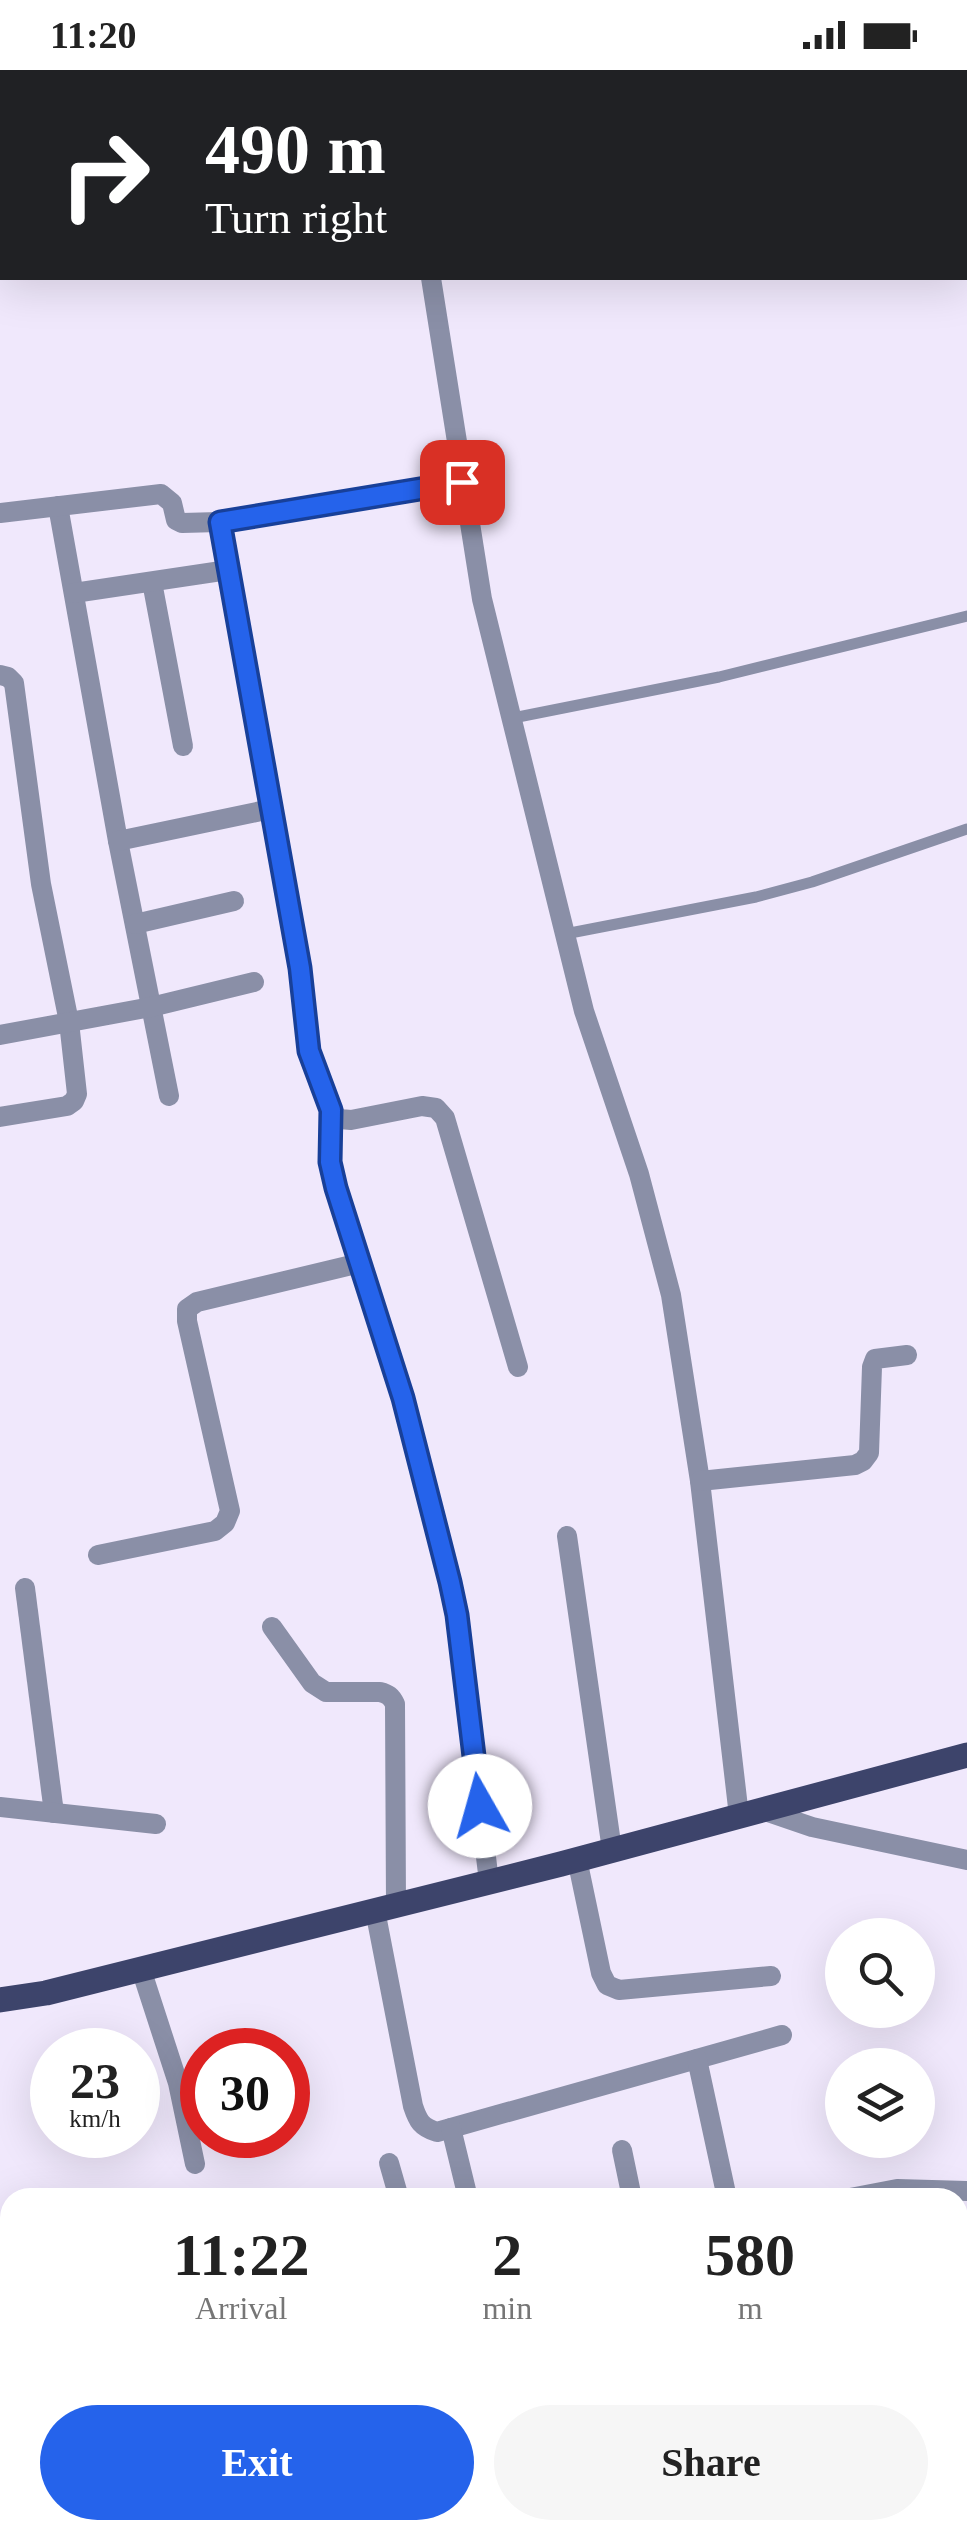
<!DOCTYPE html>
<html lang="en">
<head>
<meta charset="utf-8">
<style>
  :root { --surface:#fff; --page:#f6f6f6; --text:#222; --muted:#767676; --accent:#2563eb }
  body { margin:0; font-family:"Times New Roman",serif; background:var(--page); color:var(--text); height:100vh; display:flex; flex-direction:column; font-size:38px; white-space:nowrap }
  * { box-sizing:border-box; margin:0 }
  p { font-size:32px; color:var(--muted) }
  .icon { flex:none; width:55px; height:55px; fill:none; stroke:currentColor; stroke-width:2; stroke-linecap:round; stroke-linejoin:round }
  .map { position:relative; flex:1; overflow:hidden }
  .details { position:absolute; left:0px; top:2118px; width:968px; height:352px; display:flex; flex-direction:column; background:var(--surface); border-radius:30px 30px 0 0; box-shadow:0 10px 40px #0002 }
  .details>* { flex:none }
  .guide { position:absolute; left:0px; top:0px; width:968px; height:210px; box-shadow:0 10px 40px #0002; background:#202124; color:#fff; overflow:hidden }
  .fabs { position:absolute; left:825px; top:1848px; display:grid; gap:20px }
  .fabs a { display:grid; place-items:center; width:110px; height:110px; border-radius:50%; background:var(--surface); box-shadow:0 10px 40px #0002; font-size:50px }
  .speed { position:absolute; left:30px; top:1958px; display:flex; gap:20px; font-size:50px; font-weight:700; text-align:center }
  .speed>* { display:grid; place-content:center; width:130px; height:130px; border-radius:50%; background:var(--surface); box-shadow:0 10px 40px #0002; line-height:1 }
  .speed small { font-size:25px; font-weight:400 }
  .speed .limit { border:15px solid #d22; background:#fff; color:#111 }
  .pin { position:absolute; display:grid; place-items:center; width:85px; height:85px; color:#fff; margin:-42px; border-radius:20px; box-shadow:0 5px 15px #0006 }
  .me { position:absolute; width:110px; margin:-55px; rotate:353deg; stroke-linejoin:round; filter:drop-shadow(0 0 8px #0008) }
  .turn { display:flex; align-items:center; gap:35px; height:210px; padding:0 40px; font-size:45px }
  .turn .icon { width:130px; height:130px; stroke-width:2.5 }
  .turn b { display:block; font-size:70px; line-height:85px }
  .eta { display:flex; justify-content:space-evenly; align-items:center; height:170px; text-align:center }
  .eta b { font-size:60px; font-weight:600; line-height:70px }
  .button { display:flex; gap:20px; margin-top:auto; padding:20px 40px }
  .button a { flex:1; height:115px; border-radius:60px; background:var(--accent); color:#fff; font-size:40px; font-weight:600; line-height:115px; text-align:center }
  .button a+a { background:var(--page); color:var(--text) }
  .status { display:flex; justify-content:space-between; align-items:center; height:70px; padding:0 50px; background:var(--surface); direction:ltr }
  .status svg { height:28px; fill:currentColor }
  .map>svg:first-child { display:block }
  .lines { fill:none; stroke-linecap:round; stroke-linejoin:round }
  .service { stroke:#8a8fa7; stroke-width:11 }
  .minor { stroke:#8a8fa7; stroke-width:20 }
  .tertiary { stroke:#8a8fa7; stroke-width:20 }
  .primary { stroke:#3d446b; stroke-width:25 }
  .route-casing { stroke:#184099; stroke-width:25 }
  .route { stroke:#2563eb; stroke-width:18 }
</style>
</head>
<body>
<div class="status"><b>11:20</b><svg viewBox="0 0 49 12"><path d="M0 12V9h3v3zM5 12V6h3v6zM10 12V3h3v9zM15 12V0h3v12zM26 1h20v11H26zM47 4h2v5h-2z"/></svg></div>
<div class="map">
<svg width="967" height="2469" viewBox="0 0 967 2469">
  <rect width="100%" height="100%" fill="#f0e8fc"/>
  <g class="lines">
    <g class="service">
      <path d="M513,648l206,-41 248,-61"/>
      <path d="M565,864l191,-37 56,-15 155,-53"/>
    </g>
    <g class="minor">
      <path d="M19,0v2"/>
      <path d="M274,0v2"/>
      <path d="M654,0v2"/>
      <path d="M922,2l11,-2"/>
      <path d="M0,63h2"/>
      <path d="M431,208l51,321 102,412 55,163 32,121 29,186 39,335"/>
      <path d="M58,436l60,335 51,255"/>
      <path d="M0,443l161,-19 11,9 4,17 6,3 37,-1 243,-40"/>
      <path d="M219,452l81,446 9,83 22,60 9,8 11,1 71,-14 14,2 9,10 73,249"/>
      <path d="M152,512l31,164"/>
      <path d="M74,523l154,-23"/>
      <path d="M0,605l8,2 6,6 27,201 28,138 8,72 -3,7 -7,5 -67,11"/>
      <path d="M118,771l153,-32"/>
      <path d="M135,854l99,-23"/>
      <path d="M0,965l151,-28 103,-25"/>
      <path d="M331,1041l-1,51 6,26c45,141 92,282 121,427l32,267"/>
      <path d="M700,1411l155,-16 8,-4 6,-8 3,-86 3,-8 32,-4"/>
      <path d="M567,1466l45,314"/>
      <path d="M98,1485l117,-24 10,-8 5,-12 -43,-190v-12l10,-7 163,-39"/>
      <path d="M25,1518l29,225"/>
      <path d="M272,1557l40,56 14,9h54c8,2 11,4 15,12l1,201"/>
      <path d="M0,1737l156,17"/>
      <path d="M577,1789l24,114 6,12 12,5 152,-14"/>
      <path d="M375,1840l38,196c5,15 8,21 24,26l345,-97"/>
      <path d="M141,1899l37,114 17,81"/>
      <path d="M697,1989l30,139"/>
      <path d="M451,2058l17,70"/>
      <path d="M622,2080l10,48"/>
      <path d="M389,2093l10,35"/>
      <path d="M850,2128l47,-9 70,2"/>
      <path d="M0,2186l10,55"/>
      <path d="M958,2330l9,-2"/>
      <path d="M958,2405l9,-2"/>
      <path d="M0,2420l10,-1"/>
      <path d="M43,2460l1,9"/>
      <path d="M235,2460l2,9"/>
      <path d="M548,2460l2,9"/>
      <path d="M738,2460l1,9"/>
      <path d="M818,2460l2,9"/>
      <path d="M895,2460l1,9"/>
      <path d="M625,2469l60,-9"/>
    </g>
    <path class="tertiary" d="M762,1740l50,17 155,33"/>
    <path class="primary" d="M0,1930l46,-7 515,-129 406,-109"/>
  </g>
  <g class="lines">
    <g class="route-casing">
      <path id="route" d="M462,412l-242,40 80,446 9,83 22,59 -1,52 6,26 67,210 47,184 7,33 23,191"/>
    </g>
    <use href="#route" class="route"/>
  </g>
</svg>
<div class="fabs">
<a><svg class="icon" aria-label="search" viewBox="0 0 24 24"><circle cx="10" cy="10" r="6"/><path d="M15 15l6 6"/></svg></a>
<a><svg class="icon" aria-label="layers" viewBox="0 0 24 24"><path d="M12 4l9 5-9 5-9-5zM3 14l9 5 9-5"/></svg></a>
</div>
<div class="speed"><div>23<small>km/h</small></div><div class="limit">30</div></div>
<div class="pin" style="left:462px;top:412px;background:#d93025"><svg class="icon" aria-label="arrive" viewBox="0 0 24 24"><path d="M6 21V4h12l-3 4 3 4H6"/></svg></div>
<svg class="me" style="left:480px;top:1736px" viewBox="-20 -20 40 40"><circle r="19" fill="#fff"/><path d="M0-13L10 11 0 6-10 11z" fill="#2563eb"/></svg>
<div class="guide">
<div class="turn"><svg class="icon" aria-label="right" viewBox="0 0 24 24"><path d="M7 20v-9h11M14 6l5 5-5 5"/></svg><div><b>490 m</b>Turn right</div></div>
</div>
<section class="details">
<div class="eta">
<div><b>11:22</b><p>Arrival</p></div>
<div><b>2</b><p>min</p></div>
<div><b>580</b><p>m</p></div>
</div>
<div class="button"><a>Exit</a><a>Share</a></div>
</section>
</div>
</body>
</html>
